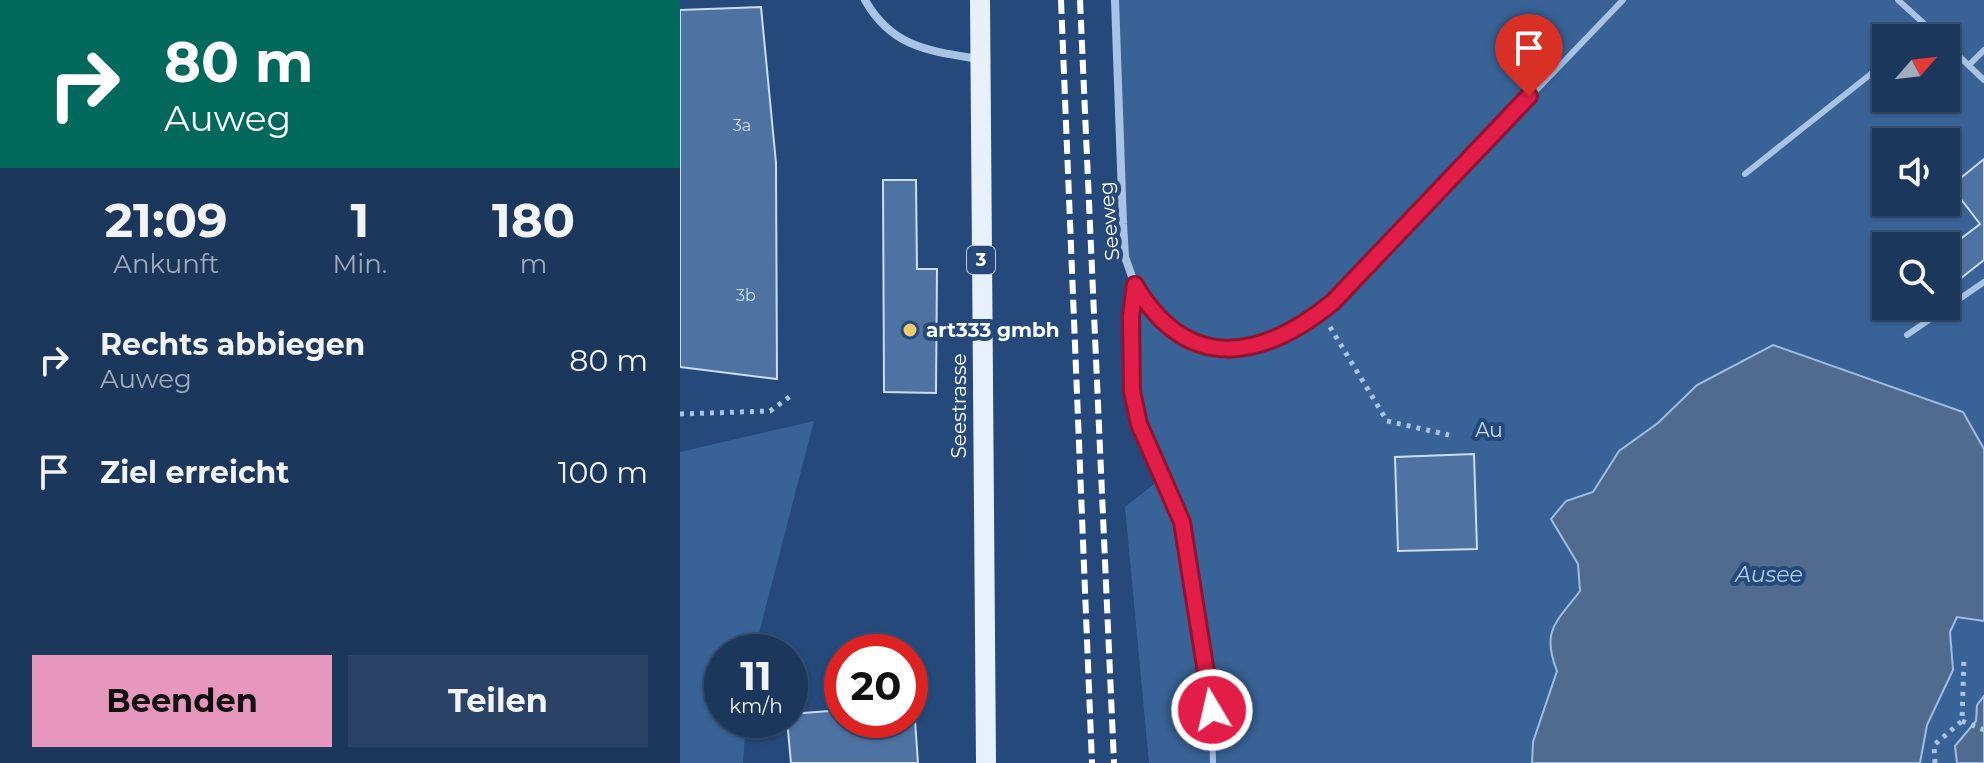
<!DOCTYPE html>
<html lang="de">
<head>
<meta charset="utf-8">
<style>
  :root { --surface:#1c375c; --page:#294265; --text:#f1f3f6; --muted:#a0acbb; --line:#3a5172; --accent:#e797bd }
  body { margin:0; font-family:Montserrat,sans-serif; background:var(--page); color:var(--text); height:100vh; display:flex; flex-direction:column; font-size:30px; white-space:nowrap }
  * { box-sizing:border-box; margin:0 }
  p { font-size:26px; color:var(--muted) }
  .icon { flex:none; width:44px; height:44px; fill:none; stroke:currentColor; stroke-width:2; stroke-linecap:round; stroke-linejoin:round }
  .map { position:relative; flex:1; overflow:hidden }
  .details { display:flex; flex-direction:column; background:var(--surface); width:680px }
  .details>* { flex:none }
  .hud { background:#00695c; color:#fff; overflow:hidden }
  .needle { width:52px; rotate:62deg }
  .buttons { position:absolute; left:1192px; top:24px; display:grid; gap:16px }
  .buttons a { display:grid; place-items:center; width:88px; height:88px; border-radius:0px; background:var(--surface); box-shadow:0 2px 6px #0004,0 0 0 2px var(--line); font-size:40px }
  .speed { position:absolute; left:24px; top:634px; display:flex; gap:16px; font-size:40px; font-weight:700; text-align:center }
  .speed>* { display:grid; place-content:center; width:104px; height:104px; border-radius:50%; background:var(--surface); box-shadow:0 2px 6px #0004,0 0 0 2px var(--line); line-height:1 }
  .speed small { font-size:20px; font-weight:400 }
  .speed .limit { border:12px solid #d22; background:#fff; color:#111 }
  .pin { position:absolute; display:grid; place-items:center; width:68px; height:68px; color:#fff; margin:-82px -34px; border-radius:50% 50% 50% 0; rotate:-45deg; box-shadow:0 0 8px #0007 }
  .pin .icon { rotate:45deg }
  .me { position:absolute; width:88px; margin:-44px; rotate:351deg; stroke-linejoin:round; filter:drop-shadow(0 0 6px #0008) }
  .turn { display:flex; align-items:center; gap:28px; height:168px; padding:0 32px; font-size:36px }
  .turn .icon { width:104px; height:104px; stroke-width:2.5 }
  .turn b { display:block; font-size:56px; line-height:68px }
  .eta { display:flex; justify-content:space-evenly; align-items:center; height:136px; text-align:center }
  .eta b { font-size:48px; font-weight:700; line-height:56px }
  .primary-button { display:flex; gap:16px; margin-top:auto; padding:16px 32px }
  .primary-button a { flex:1; height:92px; border-radius:0px; background:var(--accent); color:#111; font-size:32px; font-weight:700; line-height:92px; text-align:center }
  .primary-button a+a { background:var(--page); color:var(--text) }
  ul { padding:0; list-style:none }
  li { display:flex; align-items:center; gap:24px; height:112px; padding:0 32px }
  li div { flex:1 }
  li b { display:block; font-size:30px }
  li em { font-style:normal }
  main { display:flex; flex:1; min-height:0 }
  .map>svg:first-child { display:block }
  .green { fill:#396397; fill-rule:evenodd }
  .water { fill:#516b8e; stroke:#9dbde4; stroke-width:2 }
  .building { fill:#4e73a3; stroke:#cbddf3; stroke-width:2 }
  .lines { fill:none; stroke-linecap:round; stroke-linejoin:round }
  .path { stroke:#a8c3e4; stroke-width:5; stroke-dasharray:4 6; stroke-linecap:butt }
  .lane { stroke:#a8c3e4; stroke-width:6 }
  .street { stroke:#a8c3e4; stroke-width:8 }
  .primary { stroke:#e8f0fc; stroke-width:20 }
  .rail { stroke:#fff; stroke-width:6; stroke-dasharray:14 6; stroke-linecap:butt }
  .route-casing { stroke:#92132f; stroke-width:20 }
  .route { stroke:#e11d48; stroke-width:14 }
  .poi-dot { fill:#edca6d; stroke:#25497a; stroke-width:3 }
  .labels { text-anchor:middle; stroke-width:8; stroke-linejoin:round; paint-order:stroke }
  .number-label { font-size:16px; fill:#d3dce8 }
  .shield { fill:#25497a; stroke:#bec8d7; stroke-width:2 }
  .shield-label { font-size:18px; font-weight:bold; fill:#fff }
  .street-label { font-size:20px; fill:#fff; stroke:#25497a }
  .poi-label { font-size:20px; font-weight:bold; fill:#fff; stroke:#25497a; text-anchor:start }
  .park-label { font-size:20px; fill:#cbddf3; stroke:#25497a }
  .water-label { font-size:22px; font-style:italic; fill:#b3cdec; stroke:#25497a }
</style>
</head>
<body>
<main>
<section class="details">
<div class="hud">
<div class="turn"><svg class="icon" aria-label="right" viewBox="0 0 24 24"><path d="M7 20v-9h11M14 6l5 5-5 5"/></svg><div><b>80 m</b>Auweg</div></div>
</div>
<div class="eta">
<div><b>21:09</b><p>Ankunft</p></div>
<div><b>1</b><p>Min.</p></div>
<div><b>180</b><p>m</p></div>
</div>
<ul>
<li><svg class="icon" aria-label="right" viewBox="0 0 24 24"><path d="M7 20v-9h11M14 6l5 5-5 5"/></svg><div><b>Rechts abbiegen</b><p>Auweg</p></div><em>80 m</em></li>
<li><svg class="icon" aria-label="arrive" viewBox="0 0 24 24"><path d="M6 21V4h12l-3 4 3 4H6"/></svg><div><b>Ziel erreicht</b></div><em>100 m</em></li>
</ul>
<div class="primary-button"><a>Beenden</a><a>Teilen</a></div>
</section>
<div class="map">
<svg width="1304" height="763" viewBox="0 0 1304 763">
  <rect width="100%" height="100%" fill="#25497a"/>
  <g class="green">
    <path d="M435,0h869v763h-835l-24,-256 33,-26 -26,-90 3,-105 -10,-29zM1206,38h60v60h-60zM1206,142h60v60h-60zM1206,246h60v60h-60z"/>
    <path d="M134,421l-60,231h-32v68h24l-3,43h-63v-311z"/>
  </g>
  <g class="water">
    <path d="M1093,345l190,67 21,37v172l-27,-4 -7,15 3,38 -26,55 -7,38h-388l1,-21 24,-71c-16,-41 -1,-48 23,-80l-2,-27 -27,-45 15,-18 27,-9 26,-41 39,-28 39,-38z"/>
    <path d="M1304,696v67h-27l-2,-17 21,-25 1,-16z"/>
  </g>
  <g class="building">
    <path d="M81,7l15,156 1,216 -97,-12v-357z"/>
    <path d="M1304,159v101l-38,30v-40l34,-26 -29,-38z"/>
    <path d="M203,180h33l1,89h20l-1,124 -52,-1z"/>
    <path d="M794,454l3,95 -79,2 -3,-94z"/>
    <path d="M162,710v10h73l3,43h-127l-4,-43 3,-6z"/>
  </g>
  <g class="lines">
    <g class="path">
      <path d="M650,327l57,94 62,14"/>
      <path d="M0,414l90,-3 22,-16"/>
      <path d="M1282,721l22,9"/>
      <path d="M1255,763l-1,-18 28,-24 2,-63"/>
    </g>
    <g class="lane">
      <path d="M1218,0l42,38"/>
      <path d="M1237,38l12,-10"/>
      <path d="M1266,44l38,36"/>
      <path d="M1289,65l15,-15"/>
      <path d="M1065,174l141,-112"/>
      <path d="M455,285c52,89 128,75 198,17l290,-302"/>
      <path d="M455,285l-4,31 1,75 7,33 43,98 30,188 1,53"/>
      <path d="M1227,335l77,-53"/>
    </g>
    <g class="street">
      <path d="M185,0c27,48 65,51 114,59"/>
      <path d="M435,0l8,224 2,33 10,28"/>
    </g>
    <path class="primary" d="M300,0l6,763"/>
    <g class="rail">
      <path d="M381,0l31,763"/>
      <path d="M400,0l34,763"/>
    </g>
  </g>
  <g class="lines">
    <g class="route-casing">
      <path id="route" d="M532,710l-30,-188 -43,-98 -7,-33 -1,-75 4,-31c53,89 127,75 198,17l196,-206"/>
    </g>
    <use href="#route" class="route"/>
  </g>
  <circle class="poi-dot" cx="230" cy="330" r="8"/>
  <g class="labels">
    <g class="number-label">
      <text x="62" y="131">3a</text>
      <text x="66" y="301">3b</text>
    </g>
    <rect class="shield" x="287" y="246" width="28" height="28" rx="6"/>
    <g class="shield-label">
      <text x="301" y="266">3</text>
    </g>
    <g class="street-label">
      <text transform="translate(429 221) rotate(-95)" y="7">Seeweg</text>
      <text transform="translate(279 406) rotate(-90)" y="7">Seestrasse</text>
    </g>
    <g class="poi-label">
      <text x="246" y="337">art333 gmbh</text>
    </g>
    <g class="park-label">
      <text x="809" y="437">Au</text>
    </g>
    <g class="water-label">
      <text x="1089" y="582">Ausee</text>
    </g>
  </g>
</svg>
<div class="buttons">
<a><svg class="needle" viewBox="-14 -14 28 28"><path d="M0-13l5 13h-10z" fill="#e53935"/><path d="M0 13l5-13h-10z" fill="#a0acbb"/></svg></a>
<a><svg class="icon" aria-label="sound" viewBox="0 0 24 24"><path d="M4 9h4l5-4v14l-5-4H4zM17 9q2 3 0 6"/></svg></a>
<a><svg class="icon" aria-label="search" viewBox="0 0 24 24"><circle cx="10" cy="10" r="6"/><path d="M15 15l6 6"/></svg></a>
</div>
<div class="speed"><div>11<small>km/h</small></div><div class="limit">20</div></div>
<div class="pin" style="left:849px;top:96px;background:#d93025"><svg class="icon" aria-label="arrive" viewBox="0 0 24 24"><path d="M6 21V4h12l-3 4 3 4H6"/></svg></div>
<svg class="me" style="left:532px;top:710px" viewBox="-20 -20 40 40"><circle r="17" fill="#e11d48" stroke="#fff" stroke-width="3"/><path d="M0-11L8 9 0 5-8 9z" fill="#fff"/></svg>
</div>
</main>
</body>
</html>
